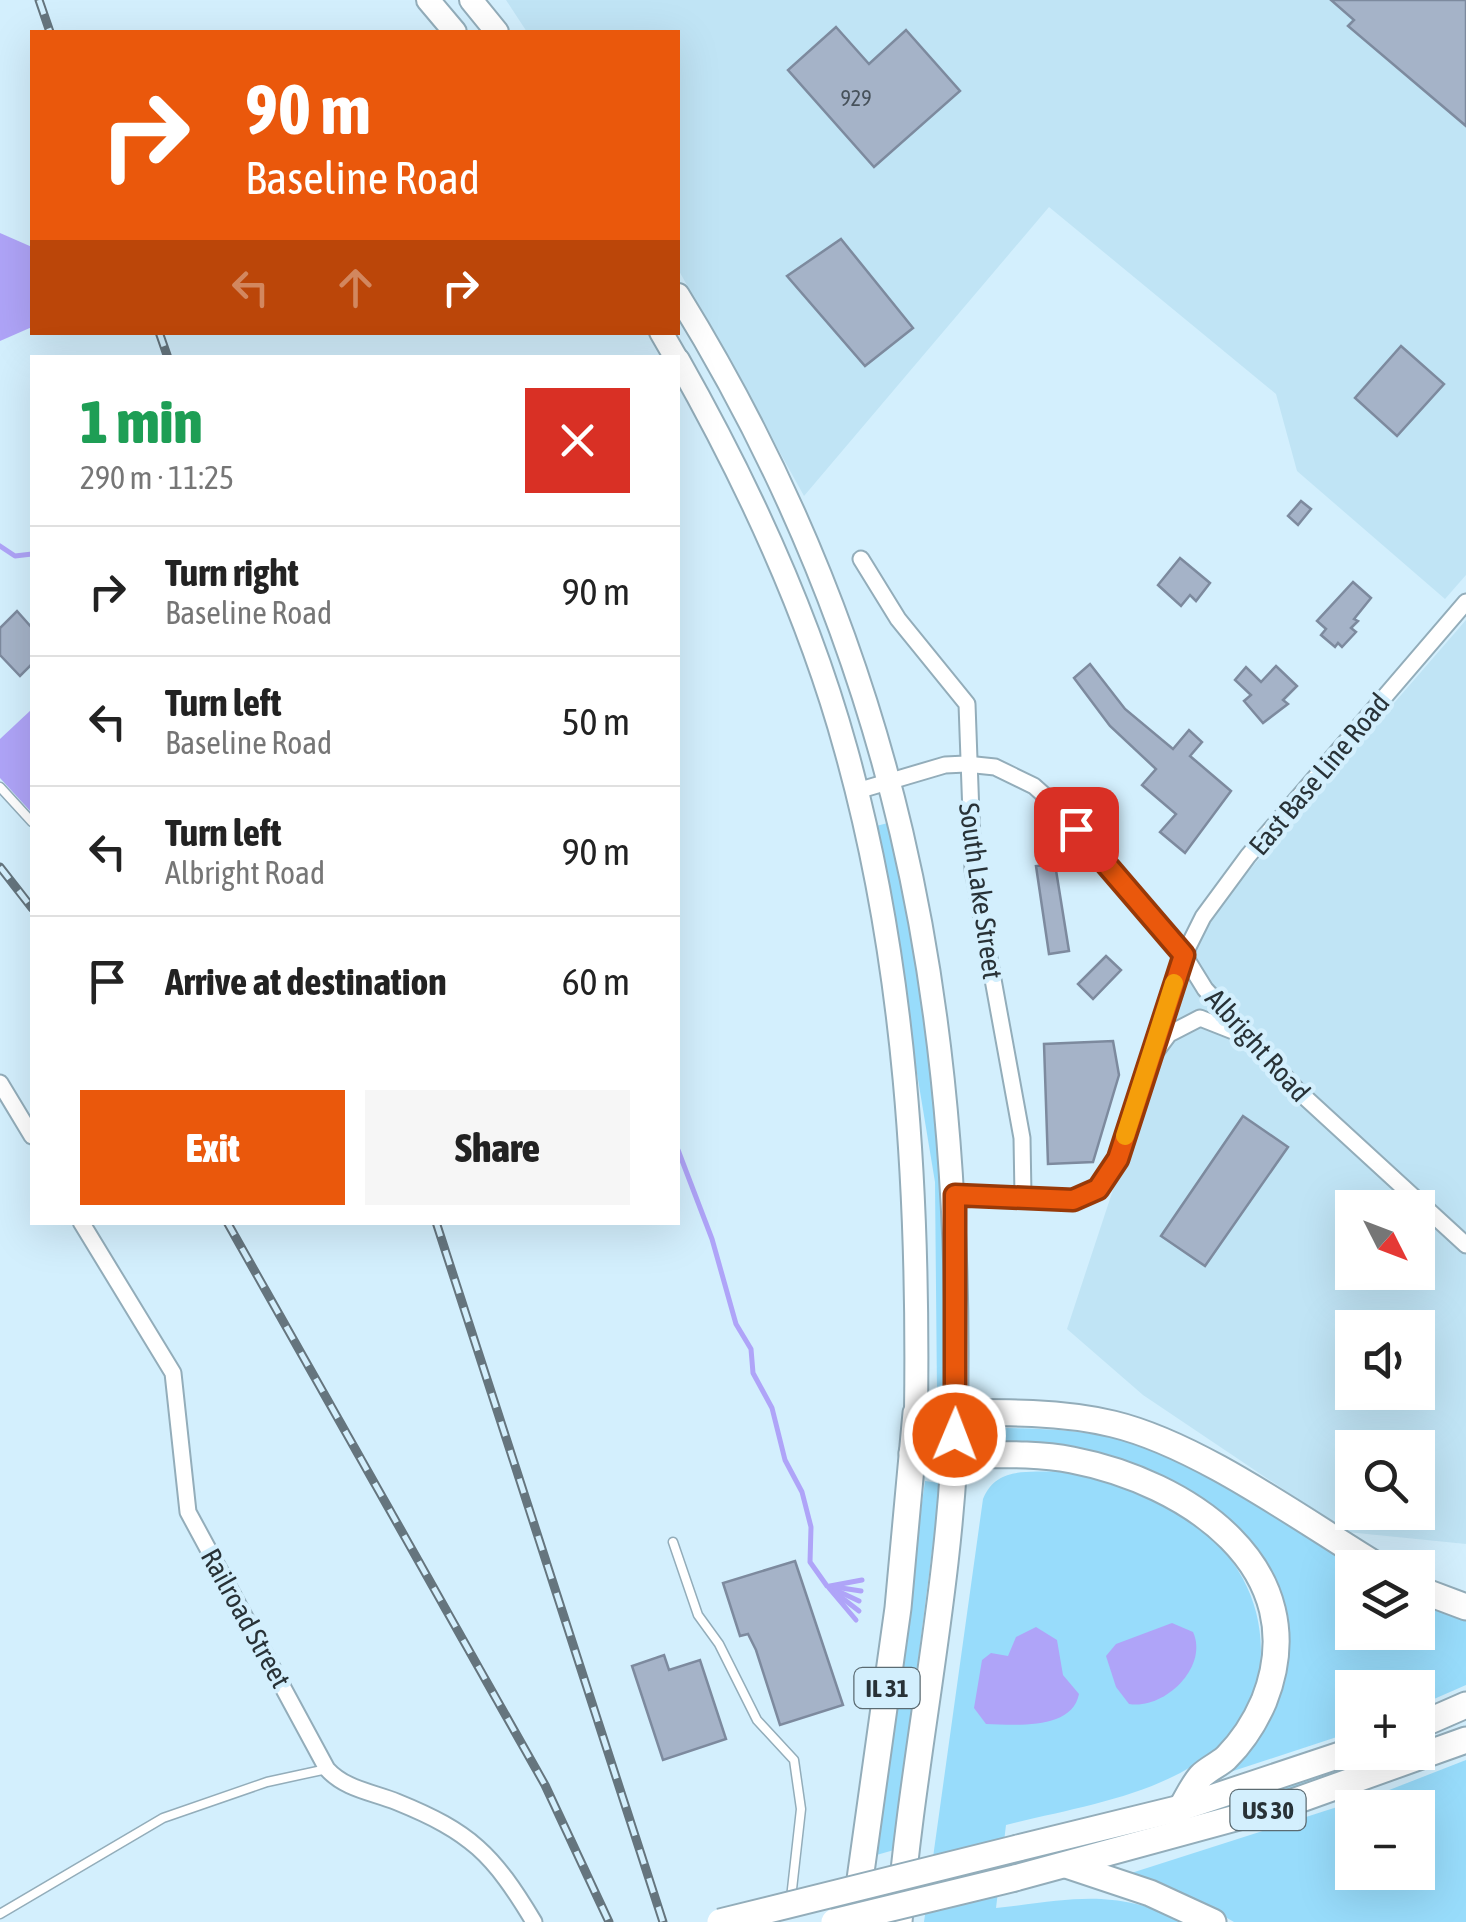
<!DOCTYPE html>
<html lang="en">
<head>
<meta charset="utf-8">
<style>
  :root { --surface:#fff; --page:#f6f6f6; --text:#222; --muted:#767676; --line:#e0e0e0; --accent:#ea580c }
  body { margin:0; font-family:"Asap Condensed",sans-serif; background:var(--page); color:var(--text); height:100vh; display:flex; flex-direction:column; font-size:38px; white-space:nowrap }
  * { box-sizing:border-box; margin:0 }
  p { font-size:32px; color:var(--muted) }
  .icon { flex:none; width:55px; height:55px; fill:none; stroke:currentColor; stroke-width:2; stroke-linecap:round; stroke-linejoin:round }
  .map { position:relative; flex:1; overflow:hidden }
  .sheet { position:absolute; left:30px; top:355px; width:650px; height:870px; display:flex; flex-direction:column; background:var(--surface); border-radius:0px; box-shadow:0 10px 40px #0002 }
  .sheet>* { flex:none }
  .top-card { position:absolute; left:30px; top:30px; width:650px; height:305px; border-radius:0px; box-shadow:0 10px 40px #0002; background:#ea580c; color:#fff; overflow:hidden }
  .needle { width:65px; rotate:132deg }
  .fabs { position:absolute; left:1335px; top:1190px; display:grid; gap:20px }
  .fabs a { display:grid; place-items:center; width:100px; height:100px; border-radius:0px; background:var(--surface); box-shadow:0 10px 40px #0002; font-size:50px }
  .pin { position:absolute; display:grid; place-items:center; width:85px; height:85px; color:#fff; margin:-42px; border-radius:20px; box-shadow:0 5px 15px #0006 }
  .me { position:absolute; width:110px; margin:-55px; rotate:1deg; stroke-linejoin:round; filter:drop-shadow(0 0 8px #0008) }
  .turn { display:flex; align-items:center; gap:35px; height:210px; padding:0 50px; font-size:45px }
  .turn .icon { width:130px; height:130px; stroke-width:2.5 }
  .turn b { display:block; font-size:70px; line-height:85px }
  .lanes { display:flex; align-items:center; height:95px; padding:0 50px; background:#0003; justify-content:center; gap:50px; direction:ltr }
  .lanes .off { opacity:.35 }
  .round { display:grid; place-items:center; flex:none; width:105px; height:105px; border-radius:0px; background:var(--page) }
  .head { display:flex; align-items:center; justify-content:space-between; height:170px; padding:0 50px }
  h1 { font-size:60px; font-weight:800; line-height:75px; color:#1e9e55 }
  .action { display:flex; gap:20px; margin-top:auto; padding:20px 50px }
  .action a { flex:1; height:115px; border-radius:0px; background:var(--accent); color:#fff; font-size:40px; font-weight:800; line-height:115px; text-align:center }
  .action a+a { background:var(--page); color:var(--text) }
  ul { padding:0; list-style:none }
  li { display:flex; align-items:center; gap:30px; height:130px; padding:0 50px; border-top:2px solid var(--line) }
  li div { flex:1 }
  li b { display:block; font-size:38px }
  li em { font-style:normal }
  .map>svg:first-child { display:block }
  .built { fill:#c0e4f5; fill-rule:evenodd }
  .green { fill:#98dcfb; fill-rule:evenodd }
  .water { fill:#afa4f8 }
  .lines { fill:none; stroke-linecap:round; stroke-linejoin:round }
  .stream { stroke:#afa4f8; stroke-width:5 }
  .building { fill:#a5b3c8; stroke:#7d8a9e; stroke-width:2.5 }
  .service-casing { stroke:#93adba; stroke-width:11 }
  .minor-casing { stroke:#93adba; stroke-width:19 }
  .secondary-casing { stroke:#93adba; stroke-width:26 }
  .primary-casing { stroke:#93adba; stroke-width:29 }
  .service { stroke:#fff; stroke-width:8 }
  .minor { stroke:#fff; stroke-width:15 }
  .secondary { stroke:#fff; stroke-width:22 }
  .primary { stroke:#fff; stroke-width:25 }
  .rail-casing { stroke:#65757e; stroke-width:9 }
  .rail { stroke:#d3effd; stroke-width:5; stroke-dasharray:15; stroke-linecap:butt }
  .primary-bridge-casing { stroke:#93adba; stroke-width:29; stroke-linecap:butt }
  .primary-bridge { stroke:#fff; stroke-width:25 }
  .route-casing { stroke:#983908; stroke-width:25 }
  .route { stroke:#ea580c; stroke-width:18 }
  .slow { stroke:#f59e0b; stroke-width:18 }
  .labels { text-anchor:middle; stroke-width:9; stroke-linejoin:round; paint-order:stroke }
  .number-label { font-size:22px; fill:#47525b }
  .shield { fill:#d3effd; stroke:#5b6b72; stroke-width:2.5 }
  .shield-label { font-size:25px; font-weight:bold; fill:#283237 }
  .street-label { font-size:28px; fill:#283237; stroke:#d3effd }
</style>
</head>
<body>
<div class="map">
<svg width="1466" height="1922" viewBox="0 0 1466 1922">
  <rect width="100%" height="100%" fill="#d3effd"/>
  <g class="built">
    <path d="M506,0h960v575l-21,24 -148,-128 -21,-77 -227,-187 -245,289 -126,-227v-237h-151z"/>
    <path d="M1466,620v924l-119,-12 -204,-137 -76,-66 115,-348 25,-62zM1352,1208h66v64h-66zM1352,1328h66v64h-66zM1352,1448h66v64h-66z"/>
  </g>
  <g class="green">
    <path d="M888,823c44,189 58,376 57,569h-8l-2,-210 -59,-356z"/>
    <path d="M990,1428c47,0 93,1 138,13 69,20 165,89 230,126l-6,1v64h66v-32l48,17v68l-48,21v-18h-66v44l-128,42 59,-105 -46,-140 -20,-19 -46,-29 -73,-27 -108,-10z"/>
    <path d="M1059,1471c97,9 202,73 202,180 0,35 -16,71 -42,95 -55,50 -143,61 -213,79l-10,83c83,-9 112,-20 194,14h-266l59,-423c14,-33 44,-26 76,-28z"/>
    <path d="M925,1481l14,2 1,5 -46,362 -21,6z"/>
    <path d="M1382,1753h21l-175,56 -1,-3z"/>
    <path d="M1466,1760v162h-232l-44,-25 -68,-21 262,-84zM1352,1808h66v64h-66z"/>
  </g>
  <g class="water">
    <path d="M0,233l32,14v80l-32,14z"/>
    <path d="M32,709v104l-32,-35v-39z"/>
    <path d="M1172,1623l21,9c16,35 -29,78 -64,72l-13,-17 -10,-31 10,-12z"/>
    <path d="M1036,1627l21,13 6,35 16,19c-7,36 -62,31 -93,30l-12,-16 8,-48 9,-7 17,3 8,-19z"/>
  </g>
  <g class="lines">
    <g class="stream">
      <path d="M0,546l15,10 17,-2"/>
      <path d="M678,1150l34,89 24,85 15,25 2,24 19,35 13,52 17,32 9,35 -1,35 17,24 32,15"/>
      <path d="M830,1586l32,-6"/>
      <path d="M835,1587l26,4"/>
      <path d="M829,1588l27,32"/>
      <path d="M837,1594l22,17"/>
    </g>
  </g>
  <g class="building">
    <path d="M1331,0h135v126l-118,-100 6,-6z"/>
    <path d="M836,27l33,37 37,-34 54,61 -86,76 -86,-97z"/>
    <path d="M841,239l72,89 -48,38 -78,-90z"/>
    <path d="M1401,346l43,38 -47,52 -42,-38z"/>
    <path d="M1301,501l10,8 -13,16 -10,-9z"/>
    <path d="M1180,558l30,25 -14,18 -6,-6 -9,11 -23,-21z"/>
    <path d="M1353,582l18,16 -17,21 4,2 -7,7 5,4 -14,15 -4,-4 -3,4 -14,-12 5,-6 -9,-8z"/>
    <path d="M17,611l15,17v36l-12,12 -20,-21v-27z"/>
    <path d="M1090,664l35,45 48,40 16,-19 13,12 -12,14 41,35 -46,62 -25,-21 16,-18 -34,-29 14,-16 -46,-43 -36,-48z"/>
    <path d="M1276,666l21,20 -14,14 5,4 -25,19 -19,-22 7,-6 -16,-15 11,-13 15,15z"/>
    <path d="M1055,864l14,87 -20,3 -13,-88z"/>
    <path d="M1106,956l15,14 -28,29 -15,-15z"/>
    <path d="M1113,1041l6,34 -26,87 -45,2 -4,-120z"/>
    <path d="M1243,1116l45,31 -83,119 -44,-30z"/>
    <path d="M795,1561l48,144 -63,20 -24,-75 -8,-16 -8,2 -17,-53z"/>
    <path d="M664,1655l5,15 31,-10 26,79 -63,21 -31,-94z"/>
  </g>
  <g class="lines">
    <g class="service-casing">
      <g id="service">
        <path d="M0,787l32,35"/>
        <path d="M673,1542l25,73 21,29 38,76 37,40 7,49 -10,89"/>
        <path d="M0,1914l163,-96 104,-36 60,-13"/>
      </g>
    </g>
    <g class="minor-casing">
      <g id="minor">
        <path d="M861,559l37,60 69,85 6,166 49,268 1,58"/>
        <path d="M857,791l88,-26 21,-1 29,3 39,19 28,25 122,144 21,34 91,100 170,156"/>
        <path d="M1157,1050l12,-16 31,-16 38,15"/>
        <path d="M0,1083l32,53"/>
        <path d="M955,1195l118,4c24,-6 34,-17 45,-40l66,-204 19,-38 45,-61 218,-254"/>
        <path d="M81,1222l92,151 15,139 139,257c18,20 45,23 70,33 74,30 96,52 137,120"/>
      </g>
    </g>
    <g class="secondary-casing">
      <g id="secondary">
        <path d="M428,0l27,32"/>
        <path d="M471,0l26,32"/>
        <path d="M678,295c217,351 286,709 278,1118"/>
        <path d="M661,332l15,26"/>
        <path d="M678,360c69,122 131,255 168,390 60,215 73,442 70,663"/>
      </g>
    </g>
    <g class="primary-casing">
      <g id="primary">
        <path d="M912,1453c52,5 109,-3 160,7 114,22 245,107 192,241 -9,21 -22,41 -38,57 -8,7 -18,11 -25,18 -8,9 -14,22 -20,32"/>
        <path d="M1418,1589l48,18"/>
        <path d="M1418,1726l48,-21"/>
        <path d="M1018,1848l163,-40 171,-57"/>
        <path d="M1066,1865l84,28 63,29"/>
        <path d="M1015,1878l272,-74 179,-64"/>
        <path d="M854,1922l44,-314 18,-195c64,0 135,-4 197,11 87,21 190,97 268,144"/>
        <path d="M899,1922c14,-170 53,-338 57,-509"/>
      </g>
    </g>
    <use href="#service" class="service"/>
    <use href="#minor" class="minor"/>
    <use href="#secondary" class="secondary"/>
    <use href="#primary" class="primary"/>
    <g class="rail-casing">
      <g id="rail">
        <path d="M39,0l11,32"/>
        <path d="M159,332l9,26"/>
        <path d="M0,867l32,41"/>
        <path d="M227,1222l318,563 64,137"/>
        <path d="M436,1222l227,700"/>
      </g>
    </g>
    <use href="#rail" class="rail"/>
    <g class="primary-bridge-casing">
      <g id="primary-bridge">
        <path d="M720,1922l298,-74"/>
        <path d="M834,1922l181,-44"/>
      </g>
    </g>
    <use href="#primary-bridge" class="primary-bridge"/>
  </g>
  <g class="lines">
    <g class="route-casing">
      <path id="route" d="M955,1435v-240l118,5 25,-11 20,-30 66,-204 -108,-126"/>
    </g>
    <use href="#route" class="route"/>
    <path class="slow" d="M1125,1136l49,-153"/>
  </g>
  <g class="labels">
    <g class="number-label">
      <text x="856" y="106">929</text>
    </g>
    <g class="shield">
      <rect x="854.5" y="1668" width="65" height="40" rx="8"/>
      <rect x="1230.5" y="1790" width="75" height="40" rx="8"/>
    </g>
    <g class="shield-label">
      <text x="887" y="1697">IL 31</text>
      <text x="1268" y="1819">US 30</text>
    </g>
    <g class="street-label">
      <text transform="translate(1319 774) rotate(-50)" y="10">East Base Line Road</text>
      <text transform="translate(981 891) rotate(82)" y="10">South Lake Street</text>
      <text transform="translate(1258 1045) rotate(48)" y="10">Albright Road</text>
      <text transform="translate(246 1618) rotate(61)" y="10">Railroad Street</text>
    </g>
  </g>
</svg>
<div class="fabs">
<a><svg class="needle" viewBox="-14 -14 28 28"><path d="M0-13l5 13h-10z" fill="#e53935"/><path d="M0 13l5-13h-10z" fill="#767676"/></svg></a>
<a><svg class="icon" aria-label="sound" viewBox="0 0 24 24"><path d="M4 9h4l5-4v14l-5-4H4zM17 9q2 3 0 6"/></svg></a>
<a><svg class="icon" aria-label="search" viewBox="0 0 24 24"><circle cx="10" cy="10" r="6"/><path d="M15 15l6 6"/></svg></a>
<a><svg class="icon" aria-label="layers" viewBox="0 0 24 24"><path d="M12 4l9 5-9 5-9-5zM3 14l9 5 9-5"/></svg></a>
<a>+</a>
<a>−</a>
</div>
<div class="pin" style="left:1076px;top:829px;background:#d93025"><svg class="icon" aria-label="arrive" viewBox="0 0 24 24"><path d="M6 21V4h12l-3 4 3 4H6"/></svg></div>
<svg class="me" style="left:955px;top:1435px" viewBox="-20 -20 40 40"><circle r="17" fill="#ea580c" stroke="#fff" stroke-width="3"/><path d="M0-11L8 9 0 5-8 9z" fill="#fff"/></svg>
<div class="top-card">
<div class="turn"><svg class="icon" aria-label="right" viewBox="0 0 24 24"><path d="M7 20v-9h11M14 6l5 5-5 5"/></svg><div><b>90 m</b>Baseline Road</div></div>
<div class="lanes"><svg class="icon off" aria-label="left" viewBox="0 0 24 24"><path d="M17 20v-9H6M10 6l-5 5 5 5"/></svg><svg class="icon off" aria-label="ahead" viewBox="0 0 24 24"><path d="M12 20V5M6 11l6-6 6 6"/></svg><svg class="icon" aria-label="right" viewBox="0 0 24 24"><path d="M7 20v-9h11M14 6l5 5-5 5"/></svg></div>
</div>
<section class="sheet">
<div class="head"><div><h1>1 min</h1><p>290 m · 11:25</p></div><a class="round" style="background:#d93025;color:#fff"><svg class="icon" aria-label="close" viewBox="0 0 24 24"><path d="M6 6l12 12M18 6L6 18"/></svg></a></div>
<ul>
<li><svg class="icon" aria-label="right" viewBox="0 0 24 24"><path d="M7 20v-9h11M14 6l5 5-5 5"/></svg><div><b>Turn right</b><p>Baseline Road</p></div><em>90 m</em></li>
<li><svg class="icon" aria-label="left" viewBox="0 0 24 24"><path d="M17 20v-9H6M10 6l-5 5 5 5"/></svg><div><b>Turn left</b><p>Baseline Road</p></div><em>50 m</em></li>
<li><svg class="icon" aria-label="left" viewBox="0 0 24 24"><path d="M17 20v-9H6M10 6l-5 5 5 5"/></svg><div><b>Turn left</b><p>Albright Road</p></div><em>90 m</em></li>
<li><svg class="icon" aria-label="arrive" viewBox="0 0 24 24"><path d="M6 21V4h12l-3 4 3 4H6"/></svg><div><b>Arrive at destination</b></div><em>60 m</em></li>
</ul>
<div class="action"><a>Exit</a><a>Share</a></div>
</section>
</div>
</body>
</html>
